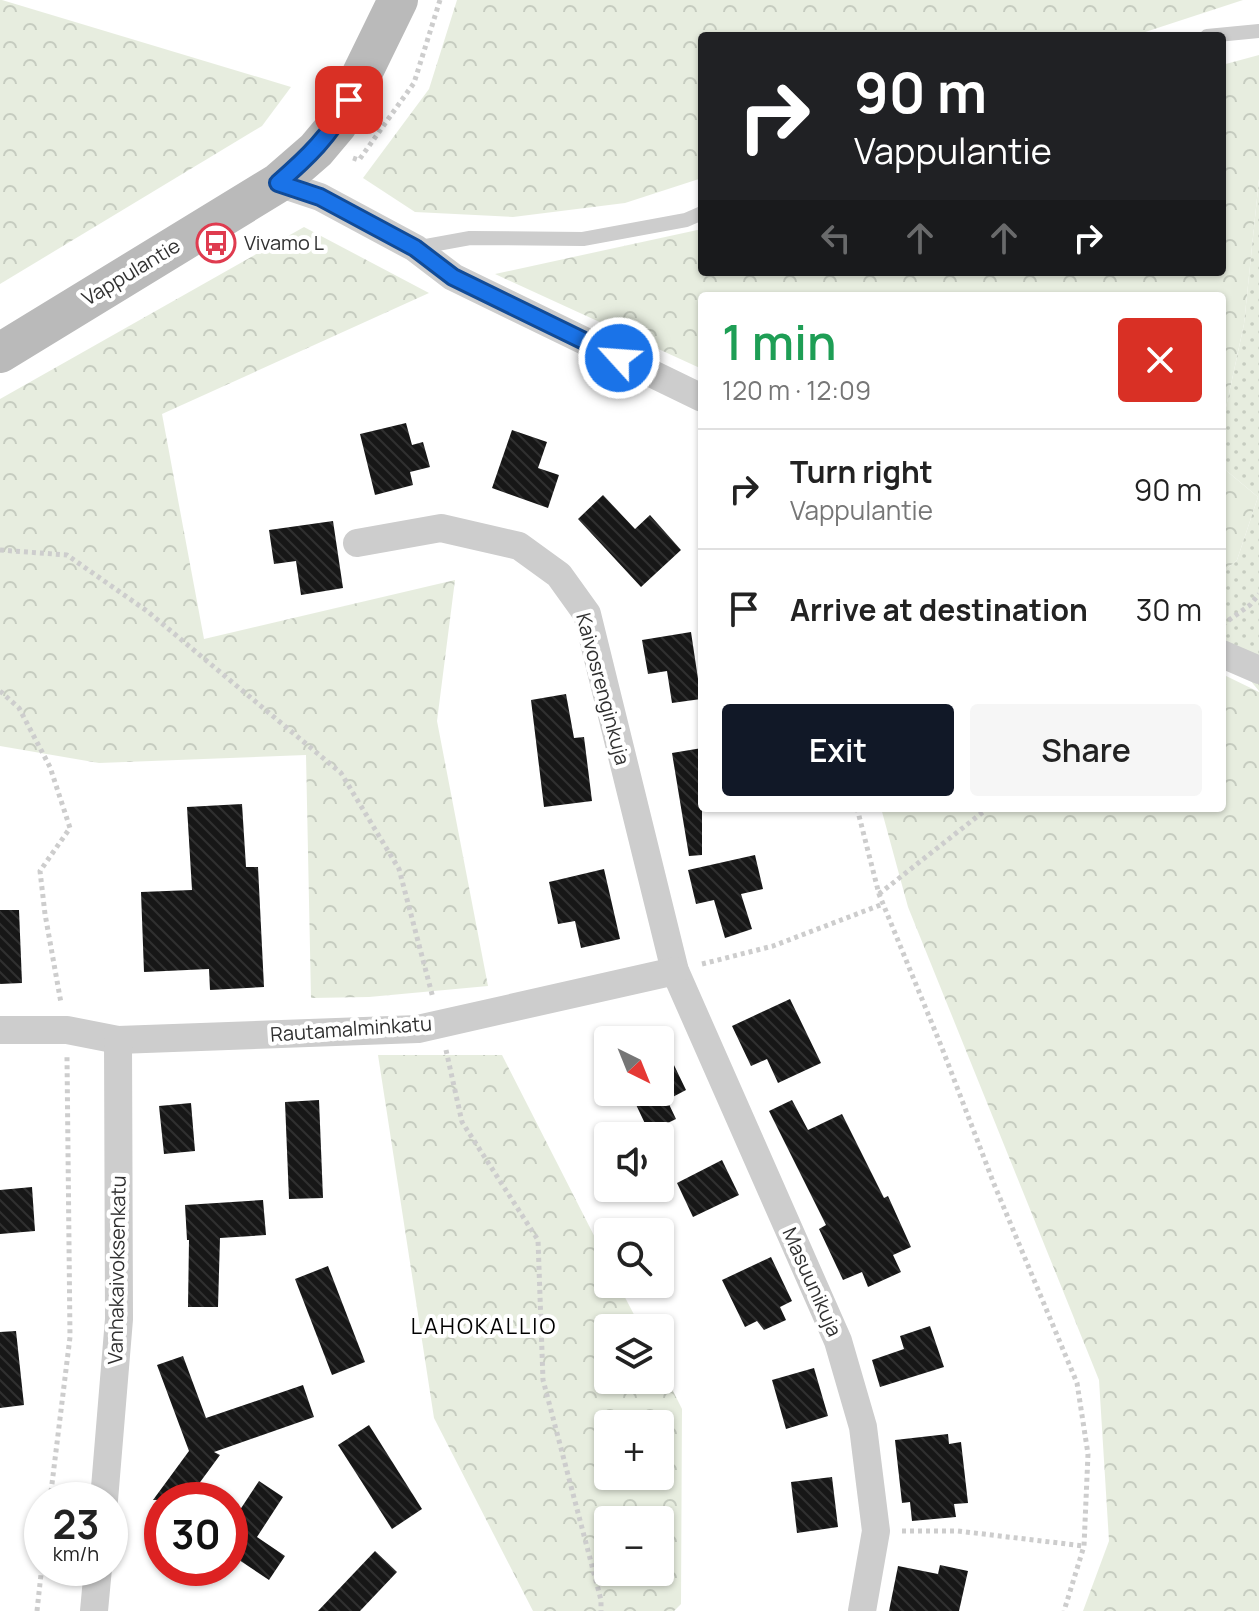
<!DOCTYPE html>
<html lang="en">
<head>
<meta charset="utf-8">
<style>
  :root { --surface:#fff; --page:#f6f6f6; --text:#222; --muted:#767676; --line:#e0e0e0; --accent:#111827 }
  body { margin:0; font-family:Manrope,sans-serif; background:var(--page); color:var(--text); height:100vh; display:flex; flex-direction:column; font-size:30px; white-space:nowrap }
  * { box-sizing:border-box; margin:0 }
  p { font-size:26px; color:var(--muted) }
  .icon { flex:none; width:44px; height:44px; fill:none; stroke:currentColor; stroke-width:2; stroke-linecap:round; stroke-linejoin:round }
  .map { position:relative; flex:1; overflow:hidden }
  .details { position:absolute; left:698px; top:292px; width:528px; height:520px; display:flex; flex-direction:column; background:var(--surface); border-radius:8px; box-shadow:0 2px 6px #0004 }
  .details>* { flex:none }
  .top-card { position:absolute; left:698px; top:32px; width:528px; height:244px; border-radius:8px; box-shadow:0 2px 6px #0004; background:#202124; color:#fff; overflow:hidden }
  .needle { width:52px; rotate:137deg }
  .fabs { position:absolute; left:594px; top:1026px; display:grid; gap:16px }
  .fabs a { display:grid; place-items:center; width:80px; height:80px; border-radius:8px; background:var(--surface); box-shadow:0 2px 6px #0004; font-size:40px }
  .speed { position:absolute; left:24px; top:1482px; display:flex; gap:16px; font-size:40px; font-weight:700; text-align:center }
  .speed>* { display:grid; place-content:center; width:104px; height:104px; border-radius:50%; background:var(--surface); box-shadow:0 2px 6px #0004; line-height:1 }
  .speed small { font-size:20px; font-weight:400 }
  .speed .limit { border:12px solid #d22; background:#fff; color:#111 }
  .pin { position:absolute; display:grid; place-items:center; width:68px; height:68px; color:#fff; margin:-34px; border-radius:16px; box-shadow:0 4px 12px #0006 }
  .me { position:absolute; width:88px; margin:-44px; rotate:296deg; stroke-linejoin:round; filter:drop-shadow(0 0 6px #0008) }
  .turn { display:flex; align-items:center; gap:28px; height:168px; padding:0 24px; font-size:36px }
  .turn .icon { width:104px; height:104px; stroke-width:2.5 }
  .turn b { display:block; font-size:56px; line-height:68px }
  .lanes { display:flex; align-items:center; height:76px; padding:0 24px; background:#0003; justify-content:center; gap:40px; direction:ltr }
  .lanes .off { opacity:.35 }
  .round { display:grid; place-items:center; flex:none; width:84px; height:84px; border-radius:8px; background:var(--page) }
  .head { display:flex; align-items:center; justify-content:space-between; height:136px; padding:0 24px }
  h1 { font-size:48px; font-weight:600; line-height:60px; color:#1e9e55 }
  .cta { display:flex; gap:16px; margin-top:auto; padding:16px 24px }
  .cta a { flex:1; height:92px; border-radius:8px; background:var(--accent); color:#fff; font-size:32px; font-weight:600; line-height:92px; text-align:center }
  .cta a+a { background:var(--page); color:var(--text) }
  ul { padding:0; list-style:none }
  li { display:flex; align-items:center; gap:24px; height:120px; padding:0 24px; border-top:2px solid var(--line) }
  li div { flex:1 }
  li b { display:block; font-size:30px }
  li em { font-style:normal }
  .map>svg:first-child { display:block }
  .forest { fill:url(#forest-crowns); fill-rule:evenodd }
  .park { fill:url(#park-dots) }
  .building { fill:url(#building-back-hatch) }
  .lines { fill:none; stroke-linecap:round; stroke-linejoin:round }
  .path { stroke:#cdcdcd; stroke-width:5; stroke-dasharray:4 4; stroke-linecap:butt }
  .lane { stroke:#cdcdcd; stroke-width:14 }
  .street { stroke:#cdcdcd; stroke-width:28 }
  .secondary { stroke:#bababa; stroke-width:40 }
  .route-casing { stroke:#114b97; stroke-width:20 }
  .route { stroke:#1a73e8; stroke-width:14 }
  .labels { text-anchor:middle; stroke-width:8; stroke-linejoin:round; paint-order:stroke }
  .poi-label { font-size:20px; fill:#303030; stroke:#fff; text-anchor:start }
  .street-label { font-size:20px; fill:#303030; stroke:#fff }
  .neighbourhood-label { font-size:22px; letter-spacing:2px; fill:#000; stroke:#fff }
</style>
</head>
<body>
<div class="map">
<svg width="1259" height="1611" viewBox="0 0 1259 1611">
  <defs>
    <pattern id="forest-crowns" width="20" height="18" patternUnits="userSpaceOnUse" patternTransform="scale(2)"><rect width="20" height="18" fill="#e7eddf"/><path d="M2 6a3 3 0 1 1 6 0M12 15a3 3 0 1 1 6 0" fill="none" stroke="#c6ccc0"/></pattern>
    <pattern id="park-dots" width="8" height="8" patternUnits="userSpaceOnUse" patternTransform="scale(2)"><rect width="8" height="8" fill="#e7eddf"/><path d="M2 2h.1M6 6h.1" fill="none" stroke="#c6ccc0" stroke-width="1.8" stroke-linecap="round"/></pattern>
    <pattern id="building-back-hatch" width="6" height="6" patternUnits="userSpaceOnUse" patternTransform="scale(2)"><rect width="6" height="6" fill="#171717"/><path d="M-1 5l2 2M0 0l6 6M5-1l2 2" fill="none" stroke="#303030"/></pattern>
  </defs>
  <rect width="100%" height="100%" fill="#fff"/>
  <g class="forest">
    <path d="M0,0h2l289,87 -29,39 -262,158z"/>
    <path d="M457,0h786l-110,36h-431v142l-77,25 -112,14 -98,-5 -52,-34 66,-89z"/>
    <path d="M1259,55v124l-15,145 -22,102v-130h-520v73l-207,-95 207,-45v43h520v-207z"/>
    <path d="M304,227l125,66 -267,121 42,225 251,-59 -18,141 51,265 -119,11 -58,1 -5,-243 -207,8 -99,-17v-347z"/>
    <path d="M1222,467l36,30 -21,63 -15,13z"/>
    <path d="M1222,674l37,18v919h-176l26,-70 -10,-161 -191,-473 -27,-99h341z"/>
    <path d="M378,1055h124l106,208v21h10l23,44h-33v52h52v-15l22,44 -1,195 -7,7h-141l-99,-193zM608,1424h52v52h-52zM608,1520h52v52h-52z"/>
  </g>
  <path class="park" d="M1259,179v512l-37,-45v-73l15,-13 21,-63 -36,-30v-41l22,-102z"/>
  <g class="building">
    <path d="M406,423l6,22 11,-3 7,25 -20,5 3,13 -38,10 -15,-61z"/>
    <path d="M512,430l35,12 -9,26 21,7 -11,33 -56,-20z"/>
    <path d="M603,495l32,34 15,-14 31,35 -40,37 -63,-68z"/>
    <path d="M333,521l10,67 -42,7 -5,-34 -22,3 -5,-34z"/>
    <path d="M691,632l10,67 -29,4 -5,-32 -19,3 -6,-34z"/>
    <path d="M566,694l8,44 10,-1 8,64 -48,6 -13,-107z"/>
    <path d="M702,748v107l-13,1 -17,-103z"/>
    <path d="M242,804l4,63h12l6,120 -54,3 -1,-21 -65,3 -3,-80 51,-2 -5,-83z"/>
    <path d="M755,855l8,34 -22,5 11,35 -27,9 -11,-38 -18,4 -8,-34z"/>
    <path d="M604,869l16,70 -39,9 -6,-27 -17,3 -9,-42z"/>
    <path d="M0,910h19l3,73 -22,1z"/>
    <path d="M790,999l31,64 -43,20 -11,-24 -16,7 -19,-40z"/>
    <path d="M660,1036l26,54 -19,10 9,19 -27,13 -19,-40h30z"/>
    <path d="M319,1100l4,98 -34,1 -4,-97z"/>
    <path d="M792,1100l16,30 34,-16 42,84 4,-2 23,51 -18,8 8,17 -33,15 -6,-15 -19,8 -24,-51 7,-4 -57,-114z"/>
    <path d="M191,1103l4,48 -31,3 -5,-48z"/>
    <path d="M722,1160l17,35 -46,22 -16,-34z"/>
    <path d="M32,1187l3,44 -35,3v-44z"/>
    <path d="M263,1200l3,35 -46,3 -2,69h-30l1,-67h-2l-2,-35z"/>
    <path d="M771,1257l21,44 -12,6 6,13 -22,10 -7,-9 -12,6 -23,-47z"/>
    <path d="M328,1266l37,96 -33,13 -37,-96z"/>
    <path d="M930,1326l14,41 -64,20 -8,-27 32,-11 -4,-13z"/>
    <path d="M16,1331l8,74 -24,3v-76z"/>
    <path d="M183,1356l23,62 97,-33 11,32 -100,35 6,3 -33,45h-34l36,-49 -32,-86z"/>
    <path d="M814,1368l14,48 -42,13 -14,-49z"/>
    <path d="M369,1425l53,84 -30,20 -54,-84z"/>
    <path d="M948,1434l1,10 12,-2 7,61 -14,1 2,13 -44,4 -2,-19 -8,1 -7,-63z"/>
    <path d="M832,1477l6,50 -41,6 -6,-51z"/>
    <path d="M259,1481l24,16 -26,40 28,19 -16,24 -39,-26v-29z"/>
    <path d="M375,1551l22,21 -37,39h-42z"/>
    <path d="M940,1565l28,6 -9,40h-70l9,-45 40,8z"/>
  </g>
  <g class="lines">
    <g class="path">
      <path d="M353,158l6,2 55,-77 26,-83"/>
      <path d="M0,550l67,5 80,56 194,162 58,96 34,129"/>
      <path d="M1222,625l28,-20 9,-11"/>
      <path d="M0,691l19,17 31,59 20,61 -30,43 5,43 16,89"/>
      <path d="M857,808l22,86 63,154 52,136 83,199 11,71 -4,92 -20,65"/>
      <path d="M879,894l109,-86"/>
      <path d="M702,964l71,-18 110,-42"/>
      <path d="M446,1050l16,72 76,118 5,140 58,220v11"/>
      <path d="M50,1500l20,-163 -3,-280"/>
      <path d="M902,1531h56l126,15"/>
      <path d="M37,1611l5,-46"/>
    </g>
    <g class="lane">
      <path d="M1207,36l52,-5"/>
      <path d="M415,248l55,-10 113,1 103,-19 16,-7"/>
    </g>
    <g class="street">
      <path d="M278,183l42,14 95,51 38,29 249,121"/>
      <path d="M357,543l84,-15 78,18 40,29 28,39 88,357 163,370 25,86 13,104 -14,80"/>
      <path d="M1222,654l37,16"/>
      <path d="M0,1030h67l51,10 300,-11 257,-58"/>
      <path d="M104,1500l15,-181 -1,-279"/>
      <path d="M94,1611l4,-43"/>
    </g>
    <path class="secondary" d="M0,353l278,-170 38,-33 21,-25 61,-125"/>
  </g>
  <g class="lines">
    <g class="route-casing">
      <path id="route" d="M349,100c-18,35 -42,58 -71,83l42,14 95,51 38,29 166,81"/>
    </g>
    <use href="#route" class="route"/>
  </g>
  <defs>
    <g id="bus-ring" transform="scale(2)"><circle r="9.5" fill="#fff" stroke="#df3b4f" stroke-width="1.5"/><path d="M-5-6H5V4H4V6H2V4H-2V6H-4V4H-5ZM-3.5-4V0h7V-4ZM-3.5 1.2v1.5H-2V1.2ZM2 1.2v1.5H3.5V1.2Z" fill="#df3b4f"/></g>
  </defs>
  <g fill-rule="evenodd">
    <use href="#bus-ring" x="216" y="243"/>
  </g>
  <g class="labels">
    <g class="poi-label">
      <text x="244" y="250">Vivamo L</text>
    </g>
    <g class="street-label">
      <text transform="translate(131 272) rotate(-31)" y="7">Vappulantie</text>
      <text transform="translate(603 689) rotate(75)" y="7">Kaivosrenginkuja</text>
      <text transform="translate(351 1029) rotate(-4)" y="7">Rautamalminkatu</text>
      <text transform="translate(117 1270) rotate(-89)" y="7">Vanhakaivoksenkatu</text>
      <text transform="translate(812 1282) rotate(66)" y="7">Masuunikuja</text>
    </g>
    <g class="neighbourhood-label">
      <text x="484" y="1334">LAHOKALLIO</text>
    </g>
  </g>
</svg>
<div class="fabs">
<a><svg class="needle" viewBox="-14 -14 28 28"><path d="M0-13l5 13h-10z" fill="#e53935"/><path d="M0 13l5-13h-10z" fill="#767676"/></svg></a>
<a><svg class="icon" aria-label="sound" viewBox="0 0 24 24"><path d="M4 9h4l5-4v14l-5-4H4zM17 9q2 3 0 6"/></svg></a>
<a><svg class="icon" aria-label="search" viewBox="0 0 24 24"><circle cx="10" cy="10" r="6"/><path d="M15 15l6 6"/></svg></a>
<a><svg class="icon" aria-label="layers" viewBox="0 0 24 24"><path d="M12 4l9 5-9 5-9-5zM3 14l9 5 9-5"/></svg></a>
<a>+</a>
<a>−</a>
</div>
<div class="speed"><div>23<small>km/h</small></div><div class="limit">30</div></div>
<div class="pin" style="left:349px;top:100px;background:#d93025"><svg class="icon" aria-label="arrive" viewBox="0 0 24 24"><path d="M6 21V4h12l-3 4 3 4H6"/></svg></div>
<svg class="me" style="left:619px;top:358px" viewBox="-20 -20 40 40"><circle r="17" fill="#1a73e8" stroke="#fff" stroke-width="3"/><path d="M0-11L8 9 0 5-8 9z" fill="#fff"/></svg>
<div class="top-card">
<div class="turn"><svg class="icon" aria-label="right" viewBox="0 0 24 24"><path d="M7 20v-9h11M14 6l5 5-5 5"/></svg><div><b>90 m</b>Vappulantie</div></div>
<div class="lanes"><svg class="icon off" aria-label="left" viewBox="0 0 24 24"><path d="M17 20v-9H6M10 6l-5 5 5 5"/></svg><svg class="icon off" aria-label="ahead" viewBox="0 0 24 24"><path d="M12 20V5M6 11l6-6 6 6"/></svg><svg class="icon off" aria-label="ahead" viewBox="0 0 24 24"><path d="M12 20V5M6 11l6-6 6 6"/></svg><svg class="icon" aria-label="right" viewBox="0 0 24 24"><path d="M7 20v-9h11M14 6l5 5-5 5"/></svg></div>
</div>
<section class="details">
<div class="head"><div><h1>1 min</h1><p>120 m · 12:09</p></div><a class="round" style="background:#d93025;color:#fff"><svg class="icon" aria-label="close" viewBox="0 0 24 24"><path d="M6 6l12 12M18 6L6 18"/></svg></a></div>
<ul>
<li><svg class="icon" aria-label="right" viewBox="0 0 24 24"><path d="M7 20v-9h11M14 6l5 5-5 5"/></svg><div><b>Turn right</b><p>Vappulantie</p></div><em>90 m</em></li>
<li><svg class="icon" aria-label="arrive" viewBox="0 0 24 24"><path d="M6 21V4h12l-3 4 3 4H6"/></svg><div><b>Arrive at destination</b></div><em>30 m</em></li>
</ul>
<div class="cta"><a>Exit</a><a>Share</a></div>
</section>
</div>
</body>
</html>
